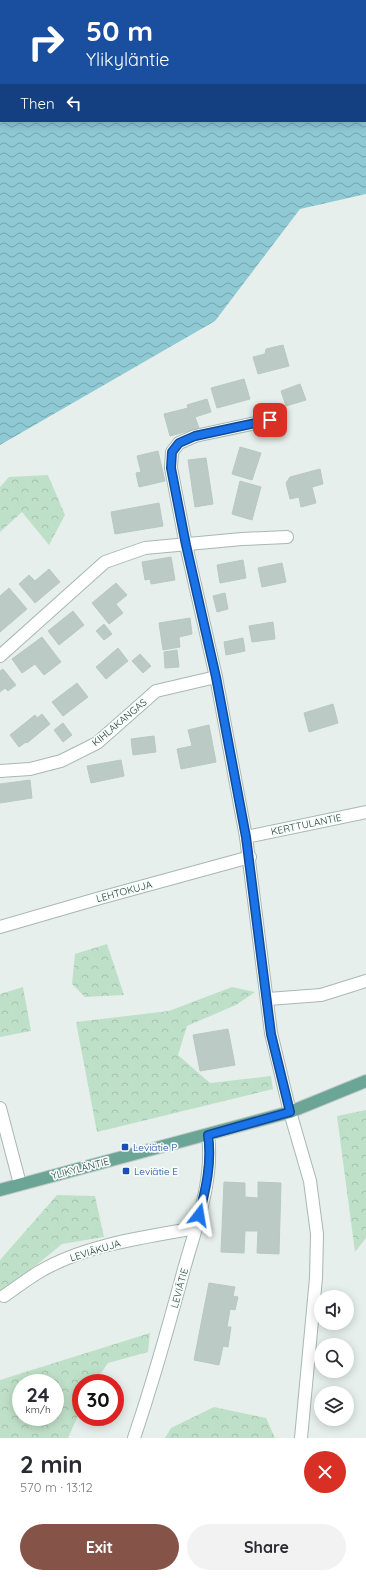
<!DOCTYPE html>
<html lang="en">
<head>
<meta charset="utf-8">
<style>
  :root { --surface:#fff; --page:#f2f2f3; --text:#2b2b33; --muted:#7c7c81; --accent:#855347 }
  body { margin:0; font-family:Quicksand,sans-serif; background:var(--page); color:var(--text); height:100vh; display:flex; flex-direction:column; font-size:15px; white-space:nowrap }
  * { box-sizing:border-box; margin:0 }
  p { font-size:13px; color:var(--muted) }
  .icon { flex:none; width:22px; height:22px; fill:none; stroke:currentColor; stroke-width:2; stroke-linecap:round; stroke-linejoin:round }
  .map { position:relative; height:1438px; overflow:hidden }
  .sheet { display:flex; flex-direction:column; background:var(--surface); flex:1 }
  .sheet>* { flex:none }
  .top-card { position:absolute; left:0px; top:0px; width:366px; height:122px; box-shadow:0 2px 10px #0003; background:#1a4fa0; color:#fff; overflow:hidden }
  .tools { position:absolute; left:314px; top:1290px; display:grid; gap:8px }
  .tools a { display:grid; place-items:center; width:40px; height:40px; border-radius:50%; background:var(--surface); box-shadow:0 2px 10px #0003; font-size:20px }
  .speed { position:absolute; left:12px; top:1374px; display:flex; gap:8px; font-size:20px; font-weight:700; text-align:center }
  .speed>* { display:grid; place-content:center; width:52px; height:52px; border-radius:50%; background:var(--surface); box-shadow:0 2px 10px #0003; line-height:1 }
  .speed small { font-size:10px; font-weight:400 }
  .speed .limit { border:6px solid #d22; background:#fff; color:#111 }
  .pin { position:absolute; display:grid; place-items:center; width:34px; height:34px; color:#fff; margin:-17px; border-radius:8px; box-shadow:0 2px 6px #0006 }
  .me { position:absolute; width:44px; margin:-22px; rotate:14deg; stroke-linejoin:round; filter:drop-shadow(0 0 3px #0008) }
  .turn { display:flex; align-items:center; gap:14px; height:84px; padding:0 20px; font-size:18px }
  .turn .icon { width:52px; height:52px; stroke-width:2.5 }
  .turn b { display:block; font-size:28px; line-height:34px }
  .then { display:flex; align-items:center; height:38px; padding:0 20px; background:#0003; gap:8px; font-size:15px }
  .round { display:grid; place-items:center; flex:none; width:42px; height:42px; border-radius:21px; background:var(--page) }
  .overview { display:flex; align-items:center; justify-content:space-between; height:68px; padding:0 20px }
  h1 { font-size:24px; font-weight:700; line-height:30px }
  .action { display:flex; gap:8px; margin-top:auto; padding:8px 20px }
  .action a { flex:1; height:46px; border-radius:24px; background:var(--accent); color:#fff; font-size:16px; font-weight:700; line-height:46px; text-align:center }
  .action a+a { background:var(--page); color:var(--text) }
  .map>svg:first-child { display:block }
  .forest { fill:url(#forest-crowns); fill-rule:evenodd }
  .water { fill:url(#water-waves); fill-rule:evenodd }
  .building { fill:#bbcac4; stroke:#b8c9c2 }
  .lines { fill:none; stroke-linecap:round; stroke-linejoin:round }
  .minor-casing { stroke:#a8b8b2; stroke-width:14 }
  .major-casing { stroke:#c2cac8; stroke-width:14 }
  .minor { stroke:#fff; stroke-width:12 }
  .major { stroke:#6aa596; stroke-width:12 }
  .route-casing { stroke:#114b97; stroke-width:10 }
  .route { stroke:#1a73e8; stroke-width:7 }
  .transit-dot { fill:#1a4fb4; stroke:#f7fbf9; stroke-width:1.5 }
  .labels { text-anchor:middle; stroke-width:3.5; stroke-linejoin:round; paint-order:stroke }
  .street-label { font-size:10px; fill:#24423a; stroke:#f7fbf9 }
  .transit-label { font-size:10px; fill:#164399; stroke:#f7fbf9; text-anchor:start }
</style>
</head>
<body>
<div class="map">
<svg width="366" height="1438" viewBox="0 0 366 1438">
  <defs>
    <pattern id="forest-crowns" width="20" height="18" patternUnits="userSpaceOnUse"><rect width="20" height="18" fill="#bfe0c8"/><path d="M2 6a3 3 0 1 1 6 0M12 15a3 3 0 1 1 6 0" fill="none" stroke="#a4c1ad"/></pattern>
    <pattern id="water-waves" width="16" height="10" patternUnits="userSpaceOnUse"><rect width="16" height="10" fill="#8ec9d4"/><path d="M0 5q4-4 8 0t8 0" fill="none" stroke="#74a5ad"/></pattern>
  </defs>
  <rect width="100%" height="100%" fill="#e6efeb"/>
  <g class="forest">
    <path d="M48,475l17,40 -16,30 -27,-33 -22,20v-45l9,-10z"/>
    <path d="M107,944l17,51 -39,2 -13,-13 3,-30z"/>
    <path d="M23,987l8,44 -31,6v-43z"/>
    <path d="M232,987l23,5 -19,13 -49,21 -9,29 32,28 61,-7 2,13 -176,43 -21,-110 93,-11z"/>
    <path d="M366,1110v128l-11,14 -18,-136z"/>
    <path d="M57,1195l38,1 9,41 -42,7 -62,51v-35z"/>
    <path d="M150,1333l-2,19 -40,11 -14,20h-13v26l-13,29h-68v-58zM21,1383h34v34h-34z"/>
    <path d="M214,1407l52,11 9,20h-110l6,-10z"/>
  </g>
  <path class="water" d="M0,0h366v194l-66,15 -85,112 -215,124zM1,1h364v120h-364z"/>
  <g class="building">
    <path d="M283,345l6,21 -31,8 -5,-17 12,-3 1,-5z"/>
    <path d="M244,379l6,20 -33,9 -6,-20z"/>
    <path d="M300,384l6,16 -20,6 -5,-15z"/>
    <path d="M207,399l4,13 -16,5 4,11 -29,8 -6,-22 24,-6 -1,-3z"/>
    <path d="M240,447l21,6 -9,27 -20,-6z"/>
    <path d="M158,451l7,30 -26,6 -3,-14 5,-1 -4,-16z"/>
    <path d="M206,458l7,46 -18,3 -7,-47z"/>
    <path d="M320,469l3,15 -11,3 4,16 -15,4 -2,-10 -9,2 -4,-16 4,-6z"/>
    <path d="M240,481l21,6 -9,33 -20,-6z"/>
    <path d="M159,503l4,23 -48,8 -4,-22z"/>
    <path d="M171,557l4,23 -24,4 -1,-5 -5,1 -3,-18z"/>
    <path d="M243,560l3,18 -26,5 -3,-18z"/>
    <path d="M282,563l4,19 -24,5 -4,-19z"/>
    <path d="M49,569l11,13 -25,21 -16,-19 10,-9 6,6z"/>
    <path d="M116,583l11,12 -11,9 7,9 -14,11 -17,-21z"/>
    <path d="M9,588l18,21 -27,23v-36z"/>
    <path d="M225,593l3,16 -11,3 -4,-16z"/>
    <path d="M73,611l11,14 -25,20 -11,-14z"/>
    <path d="M190,618l2,16 -13,3 1,10 -17,3 -4,-27z"/>
    <path d="M273,622l2,17 -23,3 -3,-16z"/>
    <path d="M104,624l8,10 -8,6 -8,-9z"/>
    <path d="M42,637l19,25 -17,13 -9,-11 -13,9 -10,-14z"/>
    <path d="M243,638l2,13 -19,4 -2,-13z"/>
    <path d="M118,648l10,13 -22,18 -10,-12z"/>
    <path d="M177,650l2,17 -14,1 -1,-16z"/>
    <path d="M140,654l11,12 -8,7 -11,-12z"/>
    <path d="M3,669l13,16 -8,6 -3,-3 -5,4v-21z"/>
    <path d="M77,683l11,14 -25,19 -11,-14z"/>
    <path d="M333,704l5,19 -29,9 -5,-19z"/>
    <path d="M42,714l8,10 -23,19 -1,-1 -7,5 -9,-12 25,-20 2,3z"/>
    <path d="M63,723l9,12 -9,7 -9,-12z"/>
    <path d="M209,725l7,37 -35,7 -4,-20 15,-3 -4,-16z"/>
    <path d="M154,736l2,16 -23,3 -2,-16z"/>
    <path d="M121,760l3,16 -33,7 -4,-17z"/>
    <path d="M30,780l2,18 -32,5v-19z"/>
    <path d="M228,1029l7,36 -35,6 -7,-36z"/>
    <path d="M224,1182l21,1v14l13,1v-16l23,1 -2,71 -22,-1 1,-22h-13l-1,22 -23,-1z"/>
    <path d="M209,1283l26,4 -2,9 5,1 -3,13 -5,-1 -3,18h4l-3,20 -5,-1 -4,19 -25,-5z"/>
  </g>
  <g class="lines">
    <g class="minor-casing">
      <g id="minor">
        <path d="M270,420l-75,16 -16,7 -7,9 -1,16 15,77 30,132 30,160 25,196 19,79 20,69 7,53 -1,44 -15,160"/>
        <path d="M0,656l105,-94 40,-14 97,-9 45,-2"/>
        <path d="M0,771l30,-2 31,-8 36,-18 59,-52 60,-14"/>
        <path d="M246,837l120,-25"/>
        <path d="M0,927l100,-29 150,-41"/>
        <path d="M268,999l53,-4 45,-14"/>
        <path d="M0,1108l20,76"/>
        <path d="M4,1296c12,-8 23,-17 35,-24 45,-27 106,-35 157,-44"/>
        <path d="M134,1438c19,-56 35,-113 50,-169 12,-43 30,-89 24,-134"/>
      </g>
    </g>
    <g class="major-casing">
      <path id="major" d="M0,1190l290,-78 76,-31"/>
    </g>
    <use href="#minor" class="minor"/>
    <use href="#major" class="major"/>
  </g>
  <g class="lines">
    <g class="route-casing">
      <path id="route" d="M199,1215c7,-26 13,-53 9,-80l82,-23 -19,-78 -25,-197 -30,-160 -30,-132 -15,-77 1,-16 7,-9 16,-7 75,-16"/>
    </g>
    <use href="#route" class="route"/>
  </g>
  <g class="transit-dot">
    <rect x="121" y="1143" width="8" height="8" rx="2"/>
    <rect x="122" y="1167" width="8" height="8" rx="2"/>
  </g>
  <g class="labels">
    <g class="street-label">
      <text transform="translate(119 722) rotate(-40)" y="4">KIHLAKANGAS</text>
      <text transform="translate(306 824) rotate(-12)" y="4">KERTTULANTIE</text>
      <text transform="translate(124 891) rotate(-15)" y="4">LEHTOKUJA</text>
      <text transform="translate(80 1168) rotate(-15)" y="4">YLIKYLÄNTIE</text>
      <text transform="translate(95 1250) rotate(-17)" y="4">LEVIÄKUJA</text>
      <text transform="translate(179 1288) rotate(-75)" y="4">LEVIÄTIE</text>
    </g>
    <g class="transit-label">
      <text x="133" y="1151">Leviätie P</text>
      <text x="134" y="1175">Leviätie E</text>
    </g>
  </g>
</svg>
<div class="tools">
<a><svg class="icon" aria-label="sound" viewBox="0 0 24 24"><path d="M4 9h4l5-4v14l-5-4H4zM17 9q2 3 0 6"/></svg></a>
<a><svg class="icon" aria-label="search" viewBox="0 0 24 24"><circle cx="10" cy="10" r="6"/><path d="M15 15l6 6"/></svg></a>
<a><svg class="icon" aria-label="layers" viewBox="0 0 24 24"><path d="M12 4l9 5-9 5-9-5zM3 14l9 5 9-5"/></svg></a>
</div>
<div class="speed"><div>24<small>km/h</small></div><div class="limit">30</div></div>
<div class="pin" style="left:270px;top:420px;background:#d93025"><svg class="icon" aria-label="arrive" viewBox="0 0 24 24"><path d="M6 21V4h12l-3 4 3 4H6"/></svg></div>
<svg class="me" style="left:199px;top:1215px" viewBox="-20 -20 40 40"><path d="M0-17L14 15 0 8-14 15z" fill="#1a73e8" stroke="#fff" stroke-width="4"/></svg>
<div class="top-card">
<div class="turn"><svg class="icon" aria-label="right" viewBox="0 0 24 24"><path d="M7 20v-9h11M14 6l5 5-5 5"/></svg><div><b>50 m</b>Ylikyläntie</div></div>
<div class="then">Then<svg class="icon" aria-label="left" viewBox="0 0 24 24"><path d="M17 20v-9H6M10 6l-5 5 5 5"/></svg></div>
</div>
</div>
<section class="sheet">
<div class="overview"><div><h1>2 min</h1><p>570 m · 13:12</p></div><a class="round" style="background:#d93025;color:#fff"><svg class="icon" aria-label="close" viewBox="0 0 24 24"><path d="M6 6l12 12M18 6L6 18"/></svg></a></div>
<div class="action"><a>Exit</a><a>Share</a></div>
</section>
</body>
</html>
